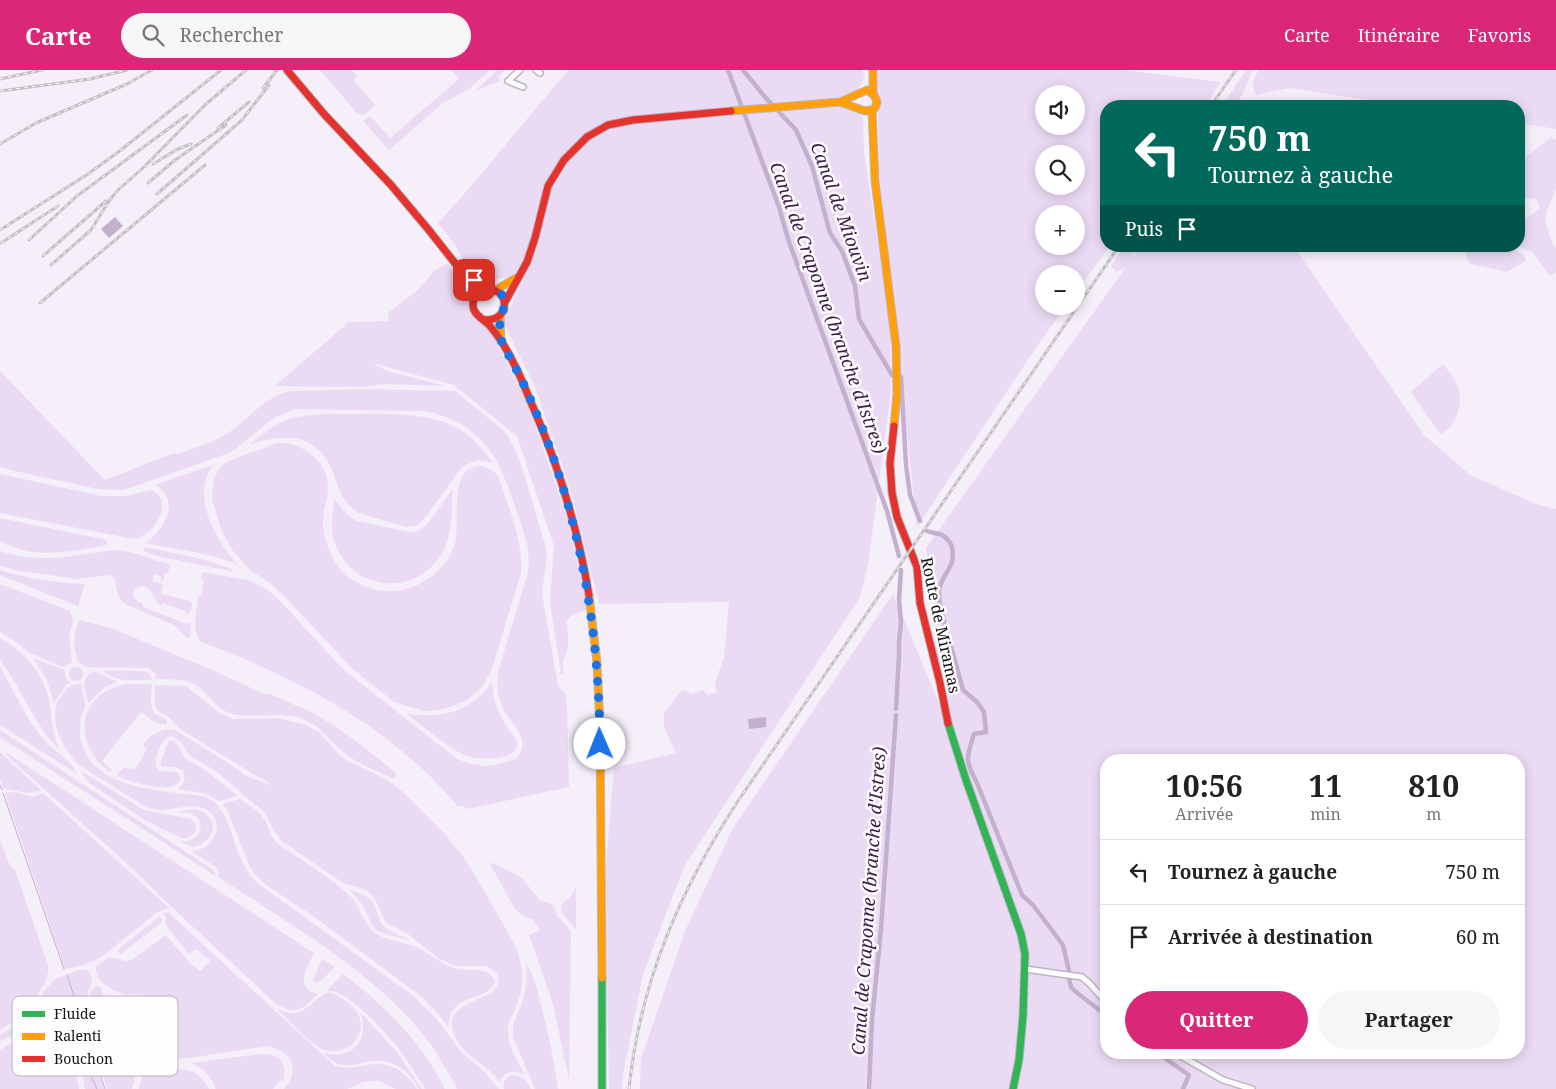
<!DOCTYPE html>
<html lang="fr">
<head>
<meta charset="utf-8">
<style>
  :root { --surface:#fff; --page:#f6f6f6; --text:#222; --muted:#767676; --line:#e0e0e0; --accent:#db2777 }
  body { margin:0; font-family:"Noto Serif",serif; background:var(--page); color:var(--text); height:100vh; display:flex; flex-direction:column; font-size:19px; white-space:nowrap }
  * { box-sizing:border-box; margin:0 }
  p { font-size:16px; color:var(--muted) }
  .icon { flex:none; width:28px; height:28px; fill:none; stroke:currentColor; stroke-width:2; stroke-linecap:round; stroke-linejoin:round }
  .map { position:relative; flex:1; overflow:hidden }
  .drawer { position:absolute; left:1100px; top:684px; width:425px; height:305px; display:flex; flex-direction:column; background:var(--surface); border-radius:20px; box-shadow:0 2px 12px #0003 }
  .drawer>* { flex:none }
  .guide { position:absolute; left:1100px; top:30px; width:425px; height:152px; border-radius:20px; box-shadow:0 2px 12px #0003; background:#00695c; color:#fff; overflow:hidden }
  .tools { position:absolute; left:1035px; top:15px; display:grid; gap:10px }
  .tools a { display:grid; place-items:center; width:50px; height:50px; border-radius:50%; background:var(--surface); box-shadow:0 2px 12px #0003; font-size:25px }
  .pin { position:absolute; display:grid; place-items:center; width:42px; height:42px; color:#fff; margin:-21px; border-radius:10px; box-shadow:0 2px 8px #0006 }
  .me { position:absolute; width:55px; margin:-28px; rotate:359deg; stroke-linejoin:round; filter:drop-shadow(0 0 4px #0008) }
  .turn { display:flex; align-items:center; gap:18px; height:105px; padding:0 25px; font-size:22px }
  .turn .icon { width:65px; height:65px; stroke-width:2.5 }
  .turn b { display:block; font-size:35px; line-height:42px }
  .then { display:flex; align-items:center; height:48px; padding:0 25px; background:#0003; gap:10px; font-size:19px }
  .eta { display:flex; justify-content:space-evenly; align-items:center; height:85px; text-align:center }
  .eta b { font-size:30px; font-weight:700; line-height:35px }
  .cta { display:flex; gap:10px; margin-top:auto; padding:10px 25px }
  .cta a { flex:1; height:58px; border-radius:30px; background:var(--accent); color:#fff; font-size:20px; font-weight:700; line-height:58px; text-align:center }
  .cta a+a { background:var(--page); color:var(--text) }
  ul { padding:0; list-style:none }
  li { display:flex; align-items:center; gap:15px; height:65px; padding:0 25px; border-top:1px solid var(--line) }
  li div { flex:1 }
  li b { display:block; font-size:19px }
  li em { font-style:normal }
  header { display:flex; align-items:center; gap:30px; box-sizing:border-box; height:70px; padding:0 25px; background:var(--accent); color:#fff }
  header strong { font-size:24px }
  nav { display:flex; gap:28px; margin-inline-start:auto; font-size:18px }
  .search { width:350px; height:45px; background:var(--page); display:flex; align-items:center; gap:12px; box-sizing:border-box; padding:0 18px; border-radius:28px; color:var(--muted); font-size:19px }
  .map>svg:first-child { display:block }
  .green { fill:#ebdaf4; fill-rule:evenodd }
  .water { fill:#c3b0ce }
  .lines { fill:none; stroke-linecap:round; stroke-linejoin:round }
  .stream { stroke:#c3b0ce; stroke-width:1 }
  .canal { stroke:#c3b0ce; stroke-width:4.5 }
  .street-casing { stroke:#bbb6be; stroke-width:8 }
  .fast-casing { stroke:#bbb6be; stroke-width:9 }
  .slow-casing { stroke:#bbb6be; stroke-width:9 }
  .jam-casing { stroke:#bbb6be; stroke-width:9 }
  .street { stroke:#fefdfe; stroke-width:5 }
  .fast { stroke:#30b455; stroke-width:7 }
  .slow { stroke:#ff9f0a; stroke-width:7 }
  .jam { stroke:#e5322d; stroke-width:7 }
  .rail-casing { stroke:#c2c0c3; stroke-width:3 }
  .rail { stroke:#fdfdfd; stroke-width:1; stroke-dasharray:4; stroke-linecap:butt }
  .route { stroke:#1a73e8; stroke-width:9; stroke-dasharray:0 16.2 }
  .labels { text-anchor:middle; stroke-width:5; stroke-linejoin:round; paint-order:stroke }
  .street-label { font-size:16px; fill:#130f15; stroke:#fdfdfd }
  .water-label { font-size:18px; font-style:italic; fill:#3c1b4b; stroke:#fdfdfd }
  .key { fill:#fdfdfd; stroke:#b7b6b7; stroke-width:1 }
  .key-label { font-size:14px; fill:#130f15 }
</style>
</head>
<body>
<header>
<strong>Carte</strong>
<div class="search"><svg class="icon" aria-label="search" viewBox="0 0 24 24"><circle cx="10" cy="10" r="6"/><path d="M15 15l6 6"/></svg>Rechercher</div>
<nav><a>Carte</a><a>Itinéraire</a><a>Favoris</a></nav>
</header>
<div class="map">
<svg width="1556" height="1019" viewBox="0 0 1556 1019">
  <rect width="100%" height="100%" fill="#f5eff9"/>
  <g class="green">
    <path d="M320,0h32l5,6 -4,4 22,25 -12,11 -7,-4z"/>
    <path d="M452,0h38l-21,19 -26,14 -54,47 -26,-29 7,-5 20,22 69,-59z"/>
    <path d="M498,0h7l-6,6 1,5 -25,10z"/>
    <path d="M569,0h293c5,9 -1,15 -7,22 -3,4 -6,10 -9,14l17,10 1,36 26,171 1,68 -23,173 -8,33 -176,270 -41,107 -20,100 -1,15h-13l-4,-211 9,-110 62,-15 -12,-26v-13l16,-22 4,-2 9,4 9,-4 6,5 9,-3 -2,-9 9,-26 5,-55 -130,2 -27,-109 -36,-106 -33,-67 22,-46 -44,4 -10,-8 -18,-30 -15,-19c46,-49 86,-103 131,-153z"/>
    <path d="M879,0h245l96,12 -14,24h-100v140h4l-34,46v-18h-32v32h22l-29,40 -120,181 -38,-356 -1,-55 1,-21 -2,-9zM1044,24h32v32h-32zM1044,84h32v32h-32zM1044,144h32v32h-32z"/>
    <path d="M1246,0h7c-7,12 -9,28 -20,36h-11z"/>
    <path d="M1259,0h297v59l-37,-6v-17h-111l-119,-18 -33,7c-6,-10 -3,-16 3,-25z"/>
    <path d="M1551,67l5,3v47c-1,8 -6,15 -9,23 -4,12 2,25 7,36l2,2v24l-6,4 -17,-23 -14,-7v-21l21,-17 -4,-9 -17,-3v-33z"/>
    <path d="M1124,176h12l-3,7v4l7,-11h155l2,5 127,184 46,40 66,29 20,5v580h-916l1,-30 44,-128 48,-103 160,-234 49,116 -16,-162 200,-281 -9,5 -6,-6zM1106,690h413v292h-413z"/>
    <path d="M1473,176h34l17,9 2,6 -19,11 -36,-8 -5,-8 2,-6z"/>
    <path d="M448,193l22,36 -1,6 2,6 6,8 12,12 9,14 28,56 30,84 12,37 20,88c-31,7 -18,13 -20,37 -1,5 -4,10 -5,15 0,4 0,8 1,12h-3l-11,-72 4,-56 -37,-110 -63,-51 -82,-22 15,8 55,14v1l-60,-2 -19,3 -88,-1 74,-64 40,-1 -1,-8 30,-23 17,-20z"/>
    <path d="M1443,294c6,8 14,16 16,27 3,15 -3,37 -19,43l-29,-42z"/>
    <path d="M0,301l105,109 63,-25 7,-2 3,1c17,-6 34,-11 50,-21 22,-14 36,-37 63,-42l75,-2 89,2 49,40 8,12 10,24 23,78 2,11 -5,36 1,8 14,80 1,6 8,9 1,12 2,80 -102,22 -3,-3h-6c-9,-9 -17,-19 -26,-28 -66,-64 -145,-104 -231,-136 -10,-10 -4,-32 -3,-46h3l3,-17h-3l1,-7 45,8 10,4 11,6 14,13 57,62 10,9 108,85 14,5 11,2 13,-1 21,-6c18,-22 -7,-34 -15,-55 -4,-11 -4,-21 -3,-32l30,-100c3,-22 -4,-40 -11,-60 -18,-53 -32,-88 -92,-101l-129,-2 -21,8 -8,6 -30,25 -11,6 -90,32 -14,4 -24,-1 -88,-19 -10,-4z"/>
    <path d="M326,344c38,1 98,-5 131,14 15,8 26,21 36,35l-16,-3 -15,7 -37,51 -8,7 -11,2 -47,-14c-16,-9 -20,-24 -26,-41 -16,-40 -49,-39 -84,-27 31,-25 37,-29 77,-31z"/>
    <path d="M277,373c26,-1 51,18 51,45 0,10 -4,20 -5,30 -1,18 7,40 19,53 5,7 14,11 22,15 15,7 35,7 51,0 19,-8 34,-23 40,-43 6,-22 -8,-74 24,-77 7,0 15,5 19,10 11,32 25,63 23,97l-30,99 -10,16 -14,12 -16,7 -13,3 -14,1 -30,-9 -41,-33 -69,-73 -14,-13 -20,-13 -17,-19 -11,-19 -9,-30 -1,-8 2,-16 7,-12 8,-5z"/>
    <path d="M213,395c-23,32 3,75 24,99l-27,-9 -65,-12c19,-11 37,-44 10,-58z"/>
    <path d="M0,404l102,22h24l25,-6 7,4 4,7v10l-2,5 -8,13 -13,9 -5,1 -134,-26z"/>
    <path d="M453,419c-2,19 0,41 -8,58 -23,51 -94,48 -111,-7 -4,-13 -1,-28 0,-42l12,16 11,7 57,12 12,-7z"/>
    <path d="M0,448l107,22v5c-36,7 -73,15 -107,-4z"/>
    <path d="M145,477l61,13 28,10 -3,1 -70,-14 -18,-6z"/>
    <path d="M113,480c20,0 37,10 57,14l-2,9h-3l-2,8h-3l1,-5 -7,-2 -1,7 10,3 -2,10 30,7c2,4 1,11 -4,14l-2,-4 -22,-8 -2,3c-9,-8 -11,-27 -26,-17l-2,6 4,6 6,3v3l44,17 3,-2 1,12 -2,3 -2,1 -13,-13 -49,-21 -7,-8 -3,-17 -5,-4 -33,4 -57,-8 -20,-5v-15c37,13 75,5 113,-1z"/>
    <path d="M0,500c21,8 61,13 84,14v3l-6,19 -78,-31z"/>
    <path d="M0,514l70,27 3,9 -4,17 3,24 -2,3 -8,3 -34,-15 -9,-8 -19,-12z"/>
    <path d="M80,550l31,8 106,44 47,22h6c17,8 34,14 50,23 27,16 52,36 76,56l-2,6c-15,-7 -40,-17 -51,-27 -15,-13 -21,-25 -40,-33 -24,-10 -52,3 -76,-7 -11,-5 -18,-17 -28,-25 -12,-9 -30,-7 -44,-8l1,-5 -7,-6 -63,-1 -8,-5c-5,-14 -6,-29 2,-42z"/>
    <path d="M0,568c24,14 43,34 49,62 3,17 3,33 10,49l-12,-13 -10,-15 -26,-45 -11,-17z"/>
    <path d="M33,588l32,12v7l5,6 -4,2 -12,18 -7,-23z"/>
    <circle cx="76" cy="604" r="7"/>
    <path d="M0,597c16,26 26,54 47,76 8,9 27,19 29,30l-76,-48z"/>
    <path d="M95,601l22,11 -12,5 -17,16 -4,-19 4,-10z"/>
    <path d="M102,601h42l6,3 2,6c-20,0 -33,3 -50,-9z"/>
    <path d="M492,612c2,29 10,36 25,60 0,9 -6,13 -15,15 -11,2 -22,3 -34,-1 -16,-4 -46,-31 -61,-42 36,4 63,-1 85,-32z"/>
    <path d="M81,613c1,7 4,16 4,23 0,3 -3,7 -4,11 -1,6 -1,12 -1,19 8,54 80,54 121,60 25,5 29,36 37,56 5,11 10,21 18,30l156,113 24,23 26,35 23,19 14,17h-42c-8,-15 -16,-29 -25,-43 -53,-72 -141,-121 -214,-169l1,-5 -3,-5 -25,-16c24,0 37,-31 14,-42 -14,-7 -31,2 -46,1 -3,0 -7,-2 -11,-2l-69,-43c-17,-17 -34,-48 -17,-70 3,-3 5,-7 8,-9 3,-2 8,-1 11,-3z"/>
    <path d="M127,614h25c-1,9 -3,23 3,30 3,2 8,4 12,6v4c-10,3 -18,-7 -26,-12l-39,49 10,9 -2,2c-39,-28 -33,-80 17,-88z"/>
    <path d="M155,615l31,1 32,26 14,7 43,-1 29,6 16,9 19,22 9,6 36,17 9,6 12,10 43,43c3,8 12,14 17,22 18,29 35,59 51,89 9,22 8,40 -1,61 -3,7 -8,15 -7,23 0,15 10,30 17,43 -11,-5 -20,-5 -25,7 -11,-16 -31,-23 -42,-40 -26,-43 36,-37 41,-60l-2,-8 -7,-6 -5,-2h-30l-10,-5 -7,-3 -30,-24 -19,-10 -4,-3 -10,-22 -5,-6 -6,-4 -21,-6 -60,-41 -9,-11 -9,-18 -49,-42 -26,-15 -9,-14 -9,-6c-2,1 -5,1 -7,3 -5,5 -13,24 -7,30 5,5 14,1 20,3l3,7c-3,5 -7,8 -13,8 -13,1 -39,-5 -50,-11v-3l6,-5 11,1 12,-20 -4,-4c7,-11 19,-17 32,-15l55,34 16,12 27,10 -10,-7 -7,-3 -76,-47 -10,-11 -12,-7 -3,-6z"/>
    <path d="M0,660l212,139 3,4 -1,2 -214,-138z"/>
    <path d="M169,671h4l2,1 9,14 5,5 16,9 33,26 -18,5 -16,-8 -27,-4c8,-5 9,-10 6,-18l-7,-4h-13l-3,-3 7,-19z"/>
    <path d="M0,682l1,1 40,37c-15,7 -22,-1 -38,-1l-3,-10z"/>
    <path d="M7,683l307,200c-7,15 -21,35 4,41 -16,16 -23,23 -44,8l-110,-102 -32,-32 -126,-113z"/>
    <path d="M81,701l63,39 47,9c6,4 6,9 3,15l-8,4h-5l-36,-18 -57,-38z"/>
    <path d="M16,722l17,5 10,-4 126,115 -13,5 -51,41 -9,6 -16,6 -15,3 -60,-176z"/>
    <path d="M240,729c9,5 21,14 26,23 3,7 5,14 10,20 5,5 12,9 19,13 18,13 39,25 55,41 11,11 13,28 25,37 12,8 30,9 43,15 14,6 24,18 40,21 14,3 29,-4 37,12 -5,22 -50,10 -46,48l-8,-12 -19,-20 -106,-79 -50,-33 -12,-12 -6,-10 -20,-52 -6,-7z"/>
    <path d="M194,739c25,4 25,32 -1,38l-14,-6c20,4 30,-19 13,-27 -4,-2 -11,-1 -16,-2z"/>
    <path d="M0,770l10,26 5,4 34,98 -4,15 -5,7 -9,19 -7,6 -24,15z"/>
    <path d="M489,792l22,10 12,7 16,21 12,4 3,3 3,9 11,11 3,6 -2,147 -16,-76 -24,-69 11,-5 -7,-10 -10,-4 -8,-7z"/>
    <path d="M576,817v43c-5,-9 -15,-13 -15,-25l10,-9z"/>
    <path d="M348,819l20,8 6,7 7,19 4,5 26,13 -32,-9c-9,-7 -10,-15 -15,-24 -4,-7 -10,-14 -16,-19z"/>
    <path d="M168,842l167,154c12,3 20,1 32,-1 22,-4 38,5 50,24h-21l-17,-8h-7l-9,1 -16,7h-63c17,-19 8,-38 -16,-43l-85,13 -6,-1 -6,-9 3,-24 -4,-12 -7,-8 -9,-7 -6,-2 -12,-2 -10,1 -13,-5 -11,-7 -4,-5 -2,-7v-5l14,-9 16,4 6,-1 34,-25 24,28 10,8 11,-10 -15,-12 -6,4h-2l-23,-29 1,-7 -4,-4z"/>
    <path d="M160,846l2,3 -1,4 -39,30 -2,1 -2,-2 1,-3z"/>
    <path d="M322,889l13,8 -14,14 -5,2 -3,-3z"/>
    <path d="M526,894c9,12 12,29 16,44 6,27 13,54 16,81h-23l-22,-52v-13l9,-21 5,-21z"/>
    <path d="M79,900h9l4,9c-1,12 -9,16 -6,31 3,11 9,20 9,32l-7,4 16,43h-19c-1,-9 -3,-18 -7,-26 -15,-27 -51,-37 -78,-22v-6l35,-23 9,-21 11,-12z"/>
    <path d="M343,904c41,31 79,68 102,115h-20c-9,-15 -19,-31 -30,-45 -12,-14 -50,-57 -69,-53z"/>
    <path d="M98,916l3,2 7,24 -2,11 5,10 23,15 4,6 2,6 -8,29h-25l-11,-33 4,1 8,-7 3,5 -7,8 2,7 6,5 6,-2 5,-4 -5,-13 -9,-11 -4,-10 -9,-10 -6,-16h7l3,-5 -10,-8 1,-6z"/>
    <path d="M326,923c8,-1 11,2 17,6 5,4 11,8 14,13 13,23 -10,45 -33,38 -11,-3 -36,-31 -46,-40v-2c21,15 31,-5 48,-15z"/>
    <path d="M138,929c14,3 33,15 29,31 -2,10 -8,16 -3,26 8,13 13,12 26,15 9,2 15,11 19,18h-70c2,-11 8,-24 6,-35 -5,-18 -44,-18 -30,-42 5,-9 14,-11 23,-13z"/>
    <path d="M361,943l36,39 25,37h-3c-11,-19 -25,-30 -48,-28 -10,1 -18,6 -28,4 -8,-1 -14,-7 -20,-12 30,7 46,-12 38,-40z"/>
    <path d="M27,970c32,5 47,16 52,49h-79v-39l8,-5z"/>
    <path d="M261,984c19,0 27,8 22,27l-2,-1 -8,9h-57c-4,-11 -13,-22 -25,-26z"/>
    <path d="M513,1005c9,1 15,6 18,14h-27c-2,-7 2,-12 9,-14z"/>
  </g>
  <g class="water">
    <path d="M115,147l8,9 -14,12 -8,-9z"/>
    <path d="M766,647v10l-17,2 -1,-10z"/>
  </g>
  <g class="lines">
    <g class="stream">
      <path d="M0,715l2,5"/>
      <path d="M3,723l61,176"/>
      <path d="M67,905l38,114"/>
      <path d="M73,926l-12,6 13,40 23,47"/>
    </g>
    <g class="canal">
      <path d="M728,0l51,137 9,32 99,272 12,45"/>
      <path d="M743,0l22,27 31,33 16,36 18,67 12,18 13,35 4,33 33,56"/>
      <path d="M900,307h1l5,88 4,30 10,26"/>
      <path d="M927,461c5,2 11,2 15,4 5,3 8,6 10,12 4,19 -7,24 -12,39 -4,11 3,32 6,43"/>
      <path d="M948,565l15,55 14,12 7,10 2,20 -12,2c-8,24 -9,27 3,49l45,112 11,10 30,40 6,26"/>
      <path d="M896,639l3,-54v-13l2,-20 -2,-23 2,-29"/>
      <path d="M1069,909l2,8 5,5 30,23"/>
      <path d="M1156,982l33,23 -6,14"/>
      <path d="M869,1019l3,-69 9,-91 15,-214"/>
    </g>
    <g class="street-casing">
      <g id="street">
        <path d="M520,0l-12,11 15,6"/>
        <path d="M536,0l4,3"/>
        <path d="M1025,899l57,8 8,7 16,18"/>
        <path d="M1174,982l49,28 29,9"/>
      </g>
    </g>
    <g class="fast-casing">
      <g id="fast">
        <path d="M948,653l18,57 55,154 4,20 -2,62 -4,44 -6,29"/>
        <path d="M602,908v111"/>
      </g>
    </g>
    <g class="slow-casing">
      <g id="slow">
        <path d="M873,0v22"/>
        <path d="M872,40l3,71 21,165 1,48 -3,32"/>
        <path d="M731,41l109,-9 25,9 7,-1 3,-2 2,-6 -3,-7 -7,-5 -27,12"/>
        <path d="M464,203l22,16"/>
        <path d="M496,220l20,-12"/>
        <path d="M500,246l1,25"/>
        <path d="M589,525l8,68 3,63 2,252"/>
      </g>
    </g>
    <g class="jam-casing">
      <g id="jam">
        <path d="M287,0l37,44 67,71 37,44 34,43 12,27"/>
        <path d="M505,232l22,-40 8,-24 13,-52 16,-26 23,-23 21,-12 25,-5 98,-9"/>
        <path d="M485,250c5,0 10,-1 14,-4 8,-7 7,-21 -3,-25 -12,-6 -27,6 -22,19 3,7 12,11 16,16 11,13 19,27 26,42 7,13 11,26 17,39 26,60 45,123 56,188"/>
        <path d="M894,356l-4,37 2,30 5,24 20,50 3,36 20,80 8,40"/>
      </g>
    </g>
    <use href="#street" class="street"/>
    <use href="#fast" class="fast"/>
    <use href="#slow" class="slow"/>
    <use href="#jam" class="jam"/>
    <g class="rail-casing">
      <g id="rail">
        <path d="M0,9l42,-9"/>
        <path d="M263,18l14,-18"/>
        <path d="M0,21l90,-12 37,-9"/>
        <path d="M1211,36l25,-36"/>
        <path d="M218,58l31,-26"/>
        <path d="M0,74l36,-21 91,-39 25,-14"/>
        <path d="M153,94l23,-14 15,-6"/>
        <path d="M148,113l27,-23 51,-35"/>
        <path d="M157,124l85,-74 27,-35"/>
        <path d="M0,160l88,-56 33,-24 100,-80"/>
        <path d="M29,170l48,-44 110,-81"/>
        <path d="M1,173l57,-37"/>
        <path d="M43,186l63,-55"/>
        <path d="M51,195l40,-35 18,-29 8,-10 27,-24 61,-62 41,-35"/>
        <path d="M40,233l165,-138"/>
        <path d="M629,1019c11,-107 51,-199 109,-288l381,-555"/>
      </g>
    </g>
    <use href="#rail" class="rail"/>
  </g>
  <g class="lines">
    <path class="route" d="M474,210c3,3 8,8 12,9 6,1 10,0 14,4 11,10 2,16 0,24 -1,4 1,22 2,26 8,15 16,29 23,44 52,114 74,233 75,357"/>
  </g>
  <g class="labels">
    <g class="street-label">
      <text transform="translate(941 555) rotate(78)" y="6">Route de Miramas</text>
    </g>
    <g class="water-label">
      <text transform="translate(841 142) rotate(70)" y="6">Canal de Miouvin</text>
      <text transform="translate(828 238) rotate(70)" y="6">Canal de Craponne (branche d'Istres)</text>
      <text transform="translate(869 831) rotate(-86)" y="6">Canal de Craponne (branche d'Istres)</text>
    </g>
  </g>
  <rect x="12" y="926" width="166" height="80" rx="8" class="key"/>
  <rect x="22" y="941" width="23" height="6" fill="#30b455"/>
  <rect x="22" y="963" width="23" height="7" fill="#ff9f0a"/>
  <rect x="22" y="986" width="23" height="6" fill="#e5322d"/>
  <g class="key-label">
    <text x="54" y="949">Fluide</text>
    <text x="54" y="971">Ralenti</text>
    <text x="54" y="994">Bouchon</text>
  </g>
</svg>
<div class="tools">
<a><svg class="icon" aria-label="sound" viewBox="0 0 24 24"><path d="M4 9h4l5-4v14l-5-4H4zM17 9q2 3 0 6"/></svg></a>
<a><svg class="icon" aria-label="search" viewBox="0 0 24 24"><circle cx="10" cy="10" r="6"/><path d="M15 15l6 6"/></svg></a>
<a>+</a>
<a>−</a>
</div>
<div class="pin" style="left:474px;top:210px;background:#d93025"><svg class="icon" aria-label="arrive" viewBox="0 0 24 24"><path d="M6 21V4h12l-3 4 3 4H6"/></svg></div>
<svg class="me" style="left:600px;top:674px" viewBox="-20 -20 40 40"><circle r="19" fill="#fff"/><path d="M0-13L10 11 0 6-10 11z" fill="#1a73e8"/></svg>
<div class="guide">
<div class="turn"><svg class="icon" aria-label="left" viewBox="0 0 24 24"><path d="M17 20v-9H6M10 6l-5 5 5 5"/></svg><div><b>750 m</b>Tournez à gauche</div></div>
<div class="then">Puis<svg class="icon" aria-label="arrive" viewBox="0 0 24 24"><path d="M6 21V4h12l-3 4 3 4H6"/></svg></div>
</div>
<section class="drawer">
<div class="eta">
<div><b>10:56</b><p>Arrivée</p></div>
<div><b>11</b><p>min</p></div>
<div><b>810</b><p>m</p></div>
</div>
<ul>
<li><svg class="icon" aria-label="left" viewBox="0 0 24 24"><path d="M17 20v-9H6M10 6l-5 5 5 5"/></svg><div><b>Tournez à gauche</b></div><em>750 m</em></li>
<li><svg class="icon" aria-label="arrive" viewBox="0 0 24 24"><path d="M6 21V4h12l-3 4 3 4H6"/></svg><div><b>Arrivée à destination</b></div><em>60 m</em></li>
</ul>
<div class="cta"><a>Quitter</a><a>Partager</a></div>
</section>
</div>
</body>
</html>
